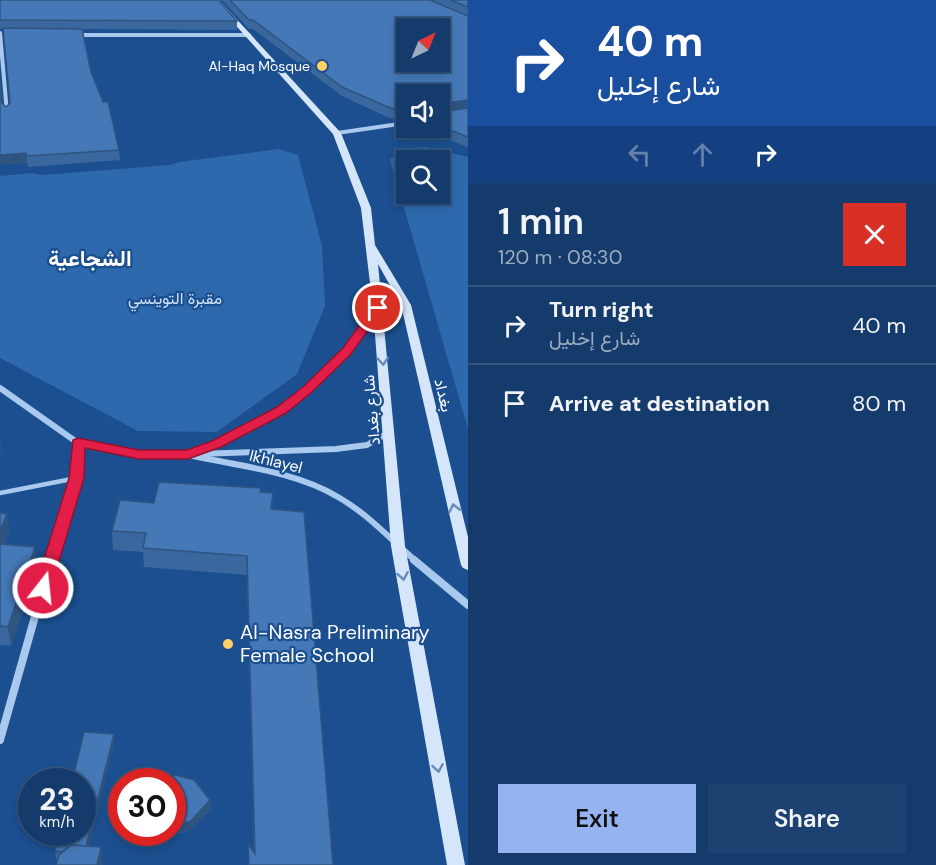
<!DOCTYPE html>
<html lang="en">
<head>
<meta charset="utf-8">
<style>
  :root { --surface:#143b6b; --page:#1d4271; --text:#f1f3f6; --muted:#9dadc1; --line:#33557e; --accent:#95b2f1 }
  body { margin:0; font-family:"DM Sans",Vazirmatn,sans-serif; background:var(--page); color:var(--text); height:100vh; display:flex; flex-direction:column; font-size:22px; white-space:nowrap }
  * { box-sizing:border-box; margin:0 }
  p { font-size:20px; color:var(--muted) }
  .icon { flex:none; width:33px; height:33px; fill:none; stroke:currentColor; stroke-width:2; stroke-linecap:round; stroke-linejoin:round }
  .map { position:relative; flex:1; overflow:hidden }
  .panel { display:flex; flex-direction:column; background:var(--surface); width:468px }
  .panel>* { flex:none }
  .banner { background:#1a4fa0; color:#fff; overflow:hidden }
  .needle { width:39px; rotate:43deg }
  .controls { position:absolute; left:396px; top:18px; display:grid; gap:12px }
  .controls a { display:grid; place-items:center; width:54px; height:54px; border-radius:0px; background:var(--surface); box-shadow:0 3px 9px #0003,0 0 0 2px var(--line); font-size:30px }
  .speed { position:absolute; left:18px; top:768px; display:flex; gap:12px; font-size:30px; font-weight:700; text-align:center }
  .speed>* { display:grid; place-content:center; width:78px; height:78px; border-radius:50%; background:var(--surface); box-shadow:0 3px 9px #0003,0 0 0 2px var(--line); line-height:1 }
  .speed small { font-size:15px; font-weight:400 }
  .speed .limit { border:9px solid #d22; background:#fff; color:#111 }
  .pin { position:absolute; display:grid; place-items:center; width:51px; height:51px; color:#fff; margin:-26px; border:3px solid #fff; border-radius:50%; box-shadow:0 2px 6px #0007 }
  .me { position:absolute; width:66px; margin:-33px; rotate:16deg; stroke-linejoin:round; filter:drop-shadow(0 0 4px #0008) }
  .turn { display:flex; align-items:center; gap:21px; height:126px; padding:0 30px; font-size:27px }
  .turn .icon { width:78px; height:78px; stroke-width:2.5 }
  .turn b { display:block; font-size:42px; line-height:51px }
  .lanes { display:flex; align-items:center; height:57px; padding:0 30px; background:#0003; justify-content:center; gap:30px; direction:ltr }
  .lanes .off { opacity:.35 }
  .round { display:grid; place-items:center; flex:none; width:63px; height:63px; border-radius:0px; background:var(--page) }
  .headline { display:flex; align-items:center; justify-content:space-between; height:102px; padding:0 30px }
  h1 { font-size:36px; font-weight:600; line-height:45px }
  .action { display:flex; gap:12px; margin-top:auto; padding:12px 30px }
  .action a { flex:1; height:69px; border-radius:0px; background:var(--accent); color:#111; font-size:24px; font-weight:600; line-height:69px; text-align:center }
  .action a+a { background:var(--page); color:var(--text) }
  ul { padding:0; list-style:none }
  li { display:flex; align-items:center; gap:18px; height:78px; padding:0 30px; border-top:2px solid var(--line) }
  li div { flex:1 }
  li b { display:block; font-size:22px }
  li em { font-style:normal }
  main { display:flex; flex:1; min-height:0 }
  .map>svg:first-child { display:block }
  .green { fill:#2e69ad; fill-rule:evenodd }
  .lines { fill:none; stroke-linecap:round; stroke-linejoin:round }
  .service { stroke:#a9c9ee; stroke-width:4.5 }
  .minor-far3 { stroke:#a9c9ee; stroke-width:4 }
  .minor-far2 { stroke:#a9c9ee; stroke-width:4.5 }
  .minor-far1 { stroke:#a9c9ee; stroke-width:6 }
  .minor { stroke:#a9c9ee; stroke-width:8 }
  .secondary { fill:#d6e6fa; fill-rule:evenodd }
  .wall { fill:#3a679d }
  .shaded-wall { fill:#305480 }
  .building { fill:#4478b7; stroke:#305480; stroke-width:1.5; fill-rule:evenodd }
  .oneway { stroke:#668bba }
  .route { fill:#e11d48; stroke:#92132f; stroke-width:1.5 }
  .poi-dot { fill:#ffd166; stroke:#1b4f8f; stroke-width:2 }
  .labels { text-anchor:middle; stroke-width:4.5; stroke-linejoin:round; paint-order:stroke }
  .far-poi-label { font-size:14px; fill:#fff; stroke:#1b4f8f; text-anchor:end }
  .park-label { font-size:16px; fill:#cfe3fa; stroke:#1b4f8f }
  .street-label { font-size:16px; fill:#fff; stroke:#1b4f8f }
  .near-poi-label { font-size:20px; fill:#fff; stroke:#1b4f8f; text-anchor:start }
  .district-label { font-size:22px; font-weight:bold; fill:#fff; stroke:#1b4f8f }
</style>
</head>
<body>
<main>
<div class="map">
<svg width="468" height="865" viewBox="0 0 468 865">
  <rect width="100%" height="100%" fill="#1b4f8f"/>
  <g class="green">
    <path d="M426,147l42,10v272l-78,-270 20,-11zM406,160h34v34h-34z"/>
    <path d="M279,149l19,6 24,91 3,60 -28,68 -80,58 -79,-1 -138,-73v-182l33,-3 9,2 128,-10 9,-3z"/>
  </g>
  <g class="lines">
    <path class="service" d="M0,493l77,-15"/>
    <g class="minor-far3">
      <path d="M0,33l7,80"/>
      <path d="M76,35h173"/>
      <path d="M337,133l69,-10"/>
    </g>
    <path class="minor-far2" d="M366,325l12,-17"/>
    <g class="minor-far1">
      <path d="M0,388l78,55 61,11h49l57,-23 37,-21 26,-20 39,-39 20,-27"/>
      <path d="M198,454l138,-5 31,-4 21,-12"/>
      <path d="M189,455c49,11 105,16 149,42 30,17 52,42 78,64"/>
      <path d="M50,561l27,-83 1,-35"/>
    </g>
    <g class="minor">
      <path d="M414,560l54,45"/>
      <path d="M0,740l51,-180"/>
    </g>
    <path class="secondary" d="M213,0h6l122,133 30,75 4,37 36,60 57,232v33l-5,-2 -2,-3 -60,-260 -23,-41 27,282 60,319h-18l-56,-319 -18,-238 -12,-100 -28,-74z"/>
  </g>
  <g class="wall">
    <path d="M0,0l237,21v9l-155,-1 9,43 28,78 1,10 -92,7 -1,-4 -25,-59 4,3 4,-4 -6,-74h-4z"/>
    <path d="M222,0h246v147l-51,-19h23v-34h-34l-8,26 -11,-3 -45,-21 -89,-67h-4z"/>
    <path d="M261,488v4l12,1 -1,17 61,355h-85v-21l6,9 -7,-278 -103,-8 -1,-15 -30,-2 -1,-19 42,-28z"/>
    <path d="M0,513l7,1 2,18 -5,13 34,21 -27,80 -11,-1z"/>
    <path d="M114,734v9l-57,117h-1l-1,-9z"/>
    <path d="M172,782l38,18 1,9 -20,21 -10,3 -9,-1z"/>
  </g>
  <g class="shaded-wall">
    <path d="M468,100v10l-28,4v-10z"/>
    <path d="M406,109v10l-8,1v-10z"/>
    <path d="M26,153l1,10 -27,2v-10z"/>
    <path d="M0,434l1,10 -1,26z"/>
    <path d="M7,514l2,18 -9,24v-25z"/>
    <path d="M35,547l3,19 -27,80 -3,-19z"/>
    <path d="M114,734v9l-29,120 -1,-9z"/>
    <path d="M210,800l1,9 -20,21 -10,3v-9z"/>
    <path d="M101,847l2,18h-6z"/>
  </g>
  <g class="building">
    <path d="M0,0h218l19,21 -237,-1z"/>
    <path d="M230,0h200l38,16v84l-28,4v1v-11h-34v15l-8,1 -10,-3 -46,-20 -89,-67h-4zM406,28h34v34h-34z"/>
    <path d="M451,0h17v7z"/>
    <path d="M3,28l79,1 9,43 12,30h5l11,48 -92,6 -1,-3 -26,2v-74l2,22 4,4 4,-4z"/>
    <path d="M468,108v29l-28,-11v-15l1,1z"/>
    <path d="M159,482l102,6 -1,4 13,1 -2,16 33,3 29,353h-84l-1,-21 7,10 -8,-298 -104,-8 3,-15 -34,-2 8,-31 34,3z"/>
    <path d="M0,513l7,1 -7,17z"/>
    <path d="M0,544l35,3 -27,80 -8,-1z"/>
    <path d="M84,732l30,2 -28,112 -15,-1 -9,7 -7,-1 4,-19h23v-50h-10z"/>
    <path d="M176,775l18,5 16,20 -19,21 -10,3 -9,-1v-41h-11l6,-5z"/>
    <path d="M71,845l30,2 -4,18h-41l3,-10z"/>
  </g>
  <defs><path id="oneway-chevron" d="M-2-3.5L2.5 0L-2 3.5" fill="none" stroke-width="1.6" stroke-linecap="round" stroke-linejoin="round" transform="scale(1.5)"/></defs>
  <g class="oneway">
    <use href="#oneway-chevron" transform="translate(383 361) rotate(85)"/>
    <use href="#oneway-chevron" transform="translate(454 508) rotate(-103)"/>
    <use href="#oneway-chevron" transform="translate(403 576) rotate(80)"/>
    <use href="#oneway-chevron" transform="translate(438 768) rotate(80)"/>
  </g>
  <path class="route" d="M378,304l6,4 -33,46 -39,38 -26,21 -65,34 -33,12h-49l-54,-11 -1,30 -33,110 -2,4h-12l-2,-4 34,-110 4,-38 5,-2 61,12h48l25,-9 65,-34 26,-20 40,-39 31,-43z"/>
  <g class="poi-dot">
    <circle cx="322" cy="66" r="6"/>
    <circle cx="228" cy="644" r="6"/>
  </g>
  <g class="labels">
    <g class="far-poi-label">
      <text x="310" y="71">Al-Haq Mosque</text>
    </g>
    <g class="park-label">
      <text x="175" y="304">مقبرة التوينسي</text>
    </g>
    <g class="street-label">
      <text transform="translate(444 395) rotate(77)" y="6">بغداد</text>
      <text transform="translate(371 410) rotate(-95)" y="6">شارع بغداد</text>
      <text transform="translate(276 461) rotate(14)" y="6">Ikhlayel</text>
    </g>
    <g class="near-poi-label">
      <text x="240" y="639">Al-Nasra Preliminary<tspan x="240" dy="23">Female School</tspan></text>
    </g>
    <g class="district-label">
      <text x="90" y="266">الشجاعية</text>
    </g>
  </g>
</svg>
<div class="controls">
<a><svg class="needle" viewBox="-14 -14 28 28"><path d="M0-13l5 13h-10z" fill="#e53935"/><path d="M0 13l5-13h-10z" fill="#9dadc1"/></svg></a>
<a><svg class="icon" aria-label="sound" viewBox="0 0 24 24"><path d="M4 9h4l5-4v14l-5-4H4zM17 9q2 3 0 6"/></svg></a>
<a><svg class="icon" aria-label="search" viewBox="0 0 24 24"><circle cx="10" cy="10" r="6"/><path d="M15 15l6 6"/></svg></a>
</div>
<div class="speed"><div>23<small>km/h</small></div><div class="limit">30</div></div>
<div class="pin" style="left:378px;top:308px;background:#d93025"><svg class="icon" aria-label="arrive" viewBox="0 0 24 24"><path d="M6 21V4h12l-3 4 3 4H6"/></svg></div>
<svg class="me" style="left:43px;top:588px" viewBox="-20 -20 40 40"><circle r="17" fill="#e11d48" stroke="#fff" stroke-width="3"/><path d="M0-11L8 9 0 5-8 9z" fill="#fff"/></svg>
</div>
<section class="panel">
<div class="banner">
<div class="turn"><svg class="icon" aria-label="right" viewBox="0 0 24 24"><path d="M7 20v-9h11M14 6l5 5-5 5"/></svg><div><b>40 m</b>شارع إخليل</div></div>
<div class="lanes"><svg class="icon off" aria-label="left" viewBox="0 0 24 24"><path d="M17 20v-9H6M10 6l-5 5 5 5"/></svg><svg class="icon off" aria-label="ahead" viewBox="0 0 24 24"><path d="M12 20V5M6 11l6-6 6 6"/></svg><svg class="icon" aria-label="right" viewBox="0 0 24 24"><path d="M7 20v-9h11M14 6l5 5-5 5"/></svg></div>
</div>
<div class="headline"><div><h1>1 min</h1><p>120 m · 08:30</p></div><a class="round" style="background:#d93025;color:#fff"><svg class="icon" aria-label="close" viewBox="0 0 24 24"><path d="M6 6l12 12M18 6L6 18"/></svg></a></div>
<ul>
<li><svg class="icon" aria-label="right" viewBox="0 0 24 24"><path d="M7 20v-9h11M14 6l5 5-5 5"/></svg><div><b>Turn right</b><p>شارع إخليل</p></div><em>40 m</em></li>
<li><svg class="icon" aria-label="arrive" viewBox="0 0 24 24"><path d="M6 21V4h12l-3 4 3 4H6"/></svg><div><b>Arrive at destination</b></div><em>80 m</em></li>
</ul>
<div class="action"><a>Exit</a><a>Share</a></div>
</section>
</main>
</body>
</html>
